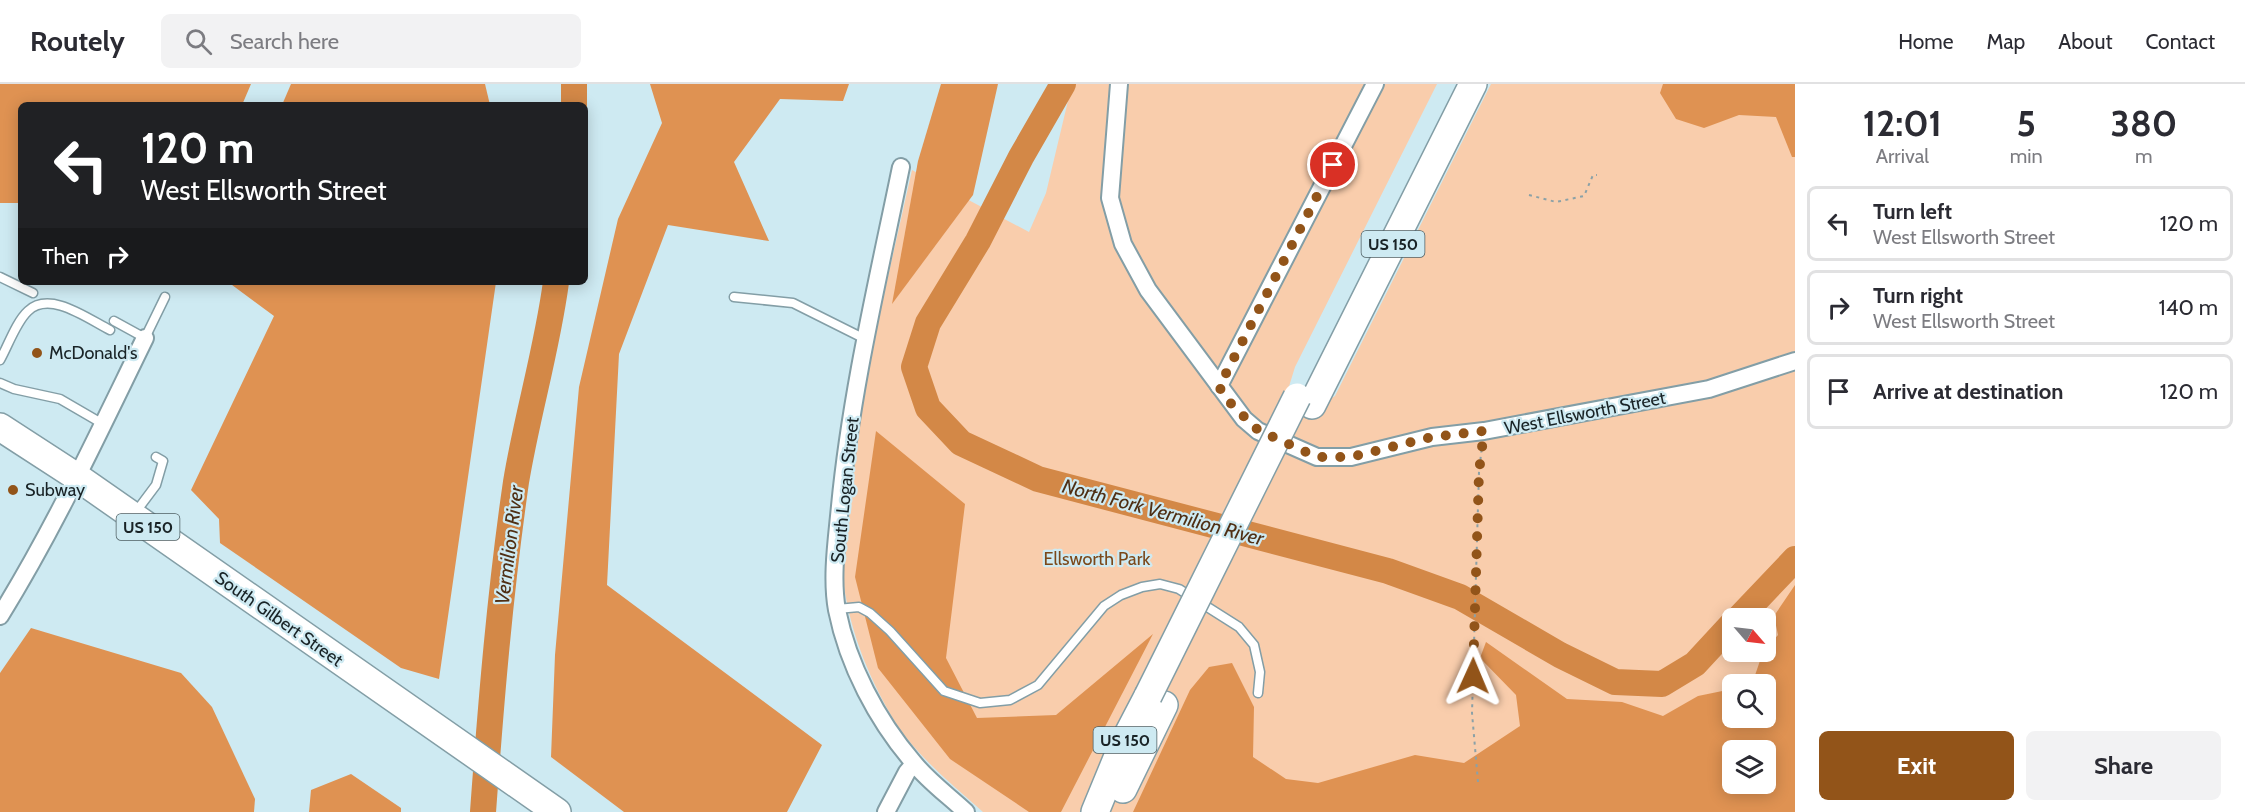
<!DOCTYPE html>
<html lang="en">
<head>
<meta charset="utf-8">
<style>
  :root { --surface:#fff; --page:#f2f2f3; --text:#2b2b33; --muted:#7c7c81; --line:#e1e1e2; --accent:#925419 }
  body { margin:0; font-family:Cabin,sans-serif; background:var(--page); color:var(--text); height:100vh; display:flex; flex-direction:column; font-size:22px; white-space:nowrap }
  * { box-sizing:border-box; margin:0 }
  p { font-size:20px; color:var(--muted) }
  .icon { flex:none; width:33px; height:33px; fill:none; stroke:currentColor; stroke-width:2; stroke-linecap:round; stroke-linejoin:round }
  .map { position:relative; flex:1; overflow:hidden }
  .drawer { display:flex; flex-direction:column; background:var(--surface); width:450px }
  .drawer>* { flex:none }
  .top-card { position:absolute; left:18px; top:18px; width:570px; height:183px; border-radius:9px; box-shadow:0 3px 15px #0003; background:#202124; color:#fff; overflow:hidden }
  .needle { width:39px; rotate:118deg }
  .buttons { position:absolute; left:1722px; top:524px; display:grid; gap:12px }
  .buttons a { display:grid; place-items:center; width:54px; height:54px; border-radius:9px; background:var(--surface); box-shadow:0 3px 15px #0003; font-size:30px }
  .pin { position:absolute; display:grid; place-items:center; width:51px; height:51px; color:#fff; margin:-26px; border:3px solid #fff; border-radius:50%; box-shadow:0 2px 6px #0007 }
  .me { position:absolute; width:66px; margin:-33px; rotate:1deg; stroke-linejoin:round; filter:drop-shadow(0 0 4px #0008) }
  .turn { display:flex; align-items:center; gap:21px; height:126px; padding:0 24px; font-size:27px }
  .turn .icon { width:78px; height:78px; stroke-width:2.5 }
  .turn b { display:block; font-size:42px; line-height:51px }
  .then { display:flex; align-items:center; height:57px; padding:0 24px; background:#0003; gap:12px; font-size:22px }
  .eta { display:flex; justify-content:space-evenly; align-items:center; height:102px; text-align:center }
  .eta b { font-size:36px; font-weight:700; line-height:42px }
  .action { display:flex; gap:12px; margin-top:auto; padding:12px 24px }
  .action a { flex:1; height:69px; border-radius:9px; background:var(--accent); color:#fff; font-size:24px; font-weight:700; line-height:69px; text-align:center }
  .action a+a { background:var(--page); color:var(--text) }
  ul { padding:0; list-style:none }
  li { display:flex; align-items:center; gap:18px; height:75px; margin:0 12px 9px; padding:0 12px; border:3px solid var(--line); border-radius:9px }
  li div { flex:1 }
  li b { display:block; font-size:22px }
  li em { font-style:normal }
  header { display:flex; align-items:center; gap:36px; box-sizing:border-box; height:84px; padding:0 30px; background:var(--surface); border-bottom:2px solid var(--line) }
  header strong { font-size:28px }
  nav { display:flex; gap:33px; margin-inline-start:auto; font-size:21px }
  .search { width:420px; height:54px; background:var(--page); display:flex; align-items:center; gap:15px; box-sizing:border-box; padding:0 21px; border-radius:9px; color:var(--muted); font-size:22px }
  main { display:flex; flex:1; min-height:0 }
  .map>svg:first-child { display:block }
  .green { fill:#f9cdac; fill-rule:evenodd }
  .forest { fill:#df9252; fill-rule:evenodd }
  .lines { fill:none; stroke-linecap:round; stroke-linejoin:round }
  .river { stroke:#d38847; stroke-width:26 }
  .lane-casing { stroke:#839ea6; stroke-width:11 }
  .street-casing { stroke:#839ea6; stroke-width:20 }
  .primary-casing { stroke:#839ea6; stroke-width:30 }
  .path { stroke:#8ba1a7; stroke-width:2; stroke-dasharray:3 4.5; stroke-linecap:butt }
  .lane { stroke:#fff; stroke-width:8 }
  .street { stroke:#fff; stroke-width:16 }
  .primary { stroke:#fff; stroke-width:27 }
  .primary-bridge-casing { stroke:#839ea6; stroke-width:30; stroke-linecap:butt }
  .primary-bridge { stroke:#fff; stroke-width:27 }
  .route { stroke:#925419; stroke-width:10; stroke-dasharray:0 18 }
  .poi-dot { fill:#925419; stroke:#ceeaf2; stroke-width:2 }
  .labels { text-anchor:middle; stroke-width:4.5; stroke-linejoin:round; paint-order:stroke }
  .shield { fill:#ceeaf2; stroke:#4f5f63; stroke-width:1.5 }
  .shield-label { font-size:16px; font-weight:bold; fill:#192326 }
  .poi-label { font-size:18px; fill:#192326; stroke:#ceeaf2; text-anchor:start }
  .street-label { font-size:18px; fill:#192326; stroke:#ceeaf2 }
  .park-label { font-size:18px; fill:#7b4819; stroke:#ceeaf2 }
  .water-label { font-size:20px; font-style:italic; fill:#4f2f14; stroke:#ceeaf2 }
</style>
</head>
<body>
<header>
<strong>Routely</strong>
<div class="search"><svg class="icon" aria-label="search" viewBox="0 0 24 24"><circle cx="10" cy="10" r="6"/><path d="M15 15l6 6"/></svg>Search here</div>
<nav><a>Home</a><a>Map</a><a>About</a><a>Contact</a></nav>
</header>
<main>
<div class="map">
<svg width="1795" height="728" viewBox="0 0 1795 728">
  <rect width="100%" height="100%" fill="#ceeaf2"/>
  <path class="green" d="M1072,0h365l-142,283 -8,26 40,8 8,-5 156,-312h304v728h-812c-30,-27 -63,-53 -86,-87 -26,-42 -46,-90 -53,-139 -5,-41 4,-100 10,-140 15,-93 38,-185 58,-276l117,62 17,-39zM1732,534h34v33h-34zM1732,600h34v33h-34zM1732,666h34v33h-34z"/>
  <g class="forest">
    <path d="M0,0h251l-9,21h-221v98h-21z"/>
    <path d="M291,0h194l5,21h-208z"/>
    <path d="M650,0h199l-6,17 -63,-2 -46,63 35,79 -101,-16 -49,129 -12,231 215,160 -35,67h-163l-73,-55 4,-102 24,-268 39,-168 44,-96z"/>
    <path d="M941,0h57l-25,111 -81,109 26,-143z"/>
    <path d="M1663,0h132v73h-3l-16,-40 -37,-2 -35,13 -28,-9 -16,-26z"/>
    <path d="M228,198h268l-57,397 -38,-11 -181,-125 -1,-24 -28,-29 83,-174z"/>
    <path d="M876,347l89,73 -19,154 31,60 79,-3 97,-81 -92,178h-32l-79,-53 -72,-91 -23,-91z"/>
    <path d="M1795,501v227h-662l57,-122 19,-23 23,-4 22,44 -1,50 33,22 32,4 97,-28 49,8 56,-37 -4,-31 -36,-37 6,-16 81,57 55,3 41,14 35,-20 34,-7v28h34v-33h-14l11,-32 15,-17 -4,-19zM1732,666h34v33h-34z"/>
    <path d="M31,544l150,45 31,34 43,92 -1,13h-254v-139z"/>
    <path d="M351,690l50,34v4h-92l2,-22z"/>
  </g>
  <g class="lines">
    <g class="river">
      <path d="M1063,0l-42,73 -43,84 -50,82 -14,44 14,41 33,35 77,36 350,92 72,26 100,58 55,27 47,2 33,-20 37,-40"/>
      <path d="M574,21v-21"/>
      <path d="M1739,534l56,-59"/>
      <path d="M483,728c8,-110 17,-220 33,-330 11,-67 31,-132 40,-200"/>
    </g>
    <g class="lane-casing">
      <g id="lane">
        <path d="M0,193l33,16"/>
        <path d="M734,213l59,6 72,36"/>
        <path d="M114,237l31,17 20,-41"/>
        <path d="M0,276c8,-14 16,-38 28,-49 22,-21 60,8 82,19"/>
        <path d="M0,299l14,6 46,10 43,25"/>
        <path d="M135,429l21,-28 7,-24 -7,-4"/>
        <path d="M837,525l22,-2 11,6 20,18 54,60 36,12 30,-3 28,-15 66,-79 17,-11 21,-8 18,-3 19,5 60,38 15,18 6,27 -2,21"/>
      </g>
    </g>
    <g class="street-casing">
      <g id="street">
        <path d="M1119,0l-9,114 13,46 25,46 96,129 14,12 59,26h34l81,-20 52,-6 225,-42 86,-28"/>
        <path d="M901,83c-23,112 -50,225 -61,339 -3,33 -9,71 -3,104 11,55 40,110 76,152 15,19 36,34 53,50"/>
        <path d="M1219,302l156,-302"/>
        <path d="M0,532c55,-89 99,-184 145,-278"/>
        <path d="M886,728l21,-40 7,-8"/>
      </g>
    </g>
    <g class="primary-casing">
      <g id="primary">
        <path d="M1312,321l161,-321"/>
        <path d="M0,343l77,50 480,335"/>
        <path d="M1123,705l41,-84"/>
        <path d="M1095,728l28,-68 25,-48"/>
      </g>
    </g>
    <g class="path">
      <path d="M1529,111l27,7 28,-6 9,-21h4"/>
      <path d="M1478,698l-6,-69 7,-241 3,-26"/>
    </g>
    <use href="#lane" class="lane"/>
    <use href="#street" class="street"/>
    <use href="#primary" class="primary"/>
    <g class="primary-bridge-casing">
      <path id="primary-bridge" d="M1148,612l149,-299"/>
    </g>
    <use href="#primary-bridge" class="primary-bridge"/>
  </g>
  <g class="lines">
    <path class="route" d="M1333,81l-114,222 13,18 26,25 59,27h34l81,-20 52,-6 -5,41 -6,204"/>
  </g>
  <g class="poi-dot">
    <circle cx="37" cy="269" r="6"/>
    <circle cx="13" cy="406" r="6"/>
  </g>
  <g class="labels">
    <g class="shield">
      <rect x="1361.5" y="147" width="63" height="26" rx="4.5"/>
      <rect x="116.5" y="430" width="63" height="26" rx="4.5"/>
      <rect x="1093.5" y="643" width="63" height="26" rx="4.5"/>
    </g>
    <g class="shield-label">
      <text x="1393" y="166">US 150</text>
      <text x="148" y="449">US 150</text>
      <text x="1125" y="662">US 150</text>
    </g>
    <g class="poi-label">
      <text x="49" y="275">McDonald's</text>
      <text x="25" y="412">Subway</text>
    </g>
    <g class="street-label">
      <text transform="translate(1585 329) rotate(-11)" y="6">West Ellsworth Street</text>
      <text transform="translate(845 406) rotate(-84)" y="6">South Logan Street</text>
      <text transform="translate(279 535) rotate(35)" y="6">South Gilbert Street</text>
    </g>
    <g class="park-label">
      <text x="1097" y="481">Ellsworth Park</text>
    </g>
    <g class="water-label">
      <text transform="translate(1163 428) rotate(15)" y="7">North Fork Vermilion River</text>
      <text transform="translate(509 461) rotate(-83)" y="7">Vermilion River</text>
    </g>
  </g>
</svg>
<div class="buttons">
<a><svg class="needle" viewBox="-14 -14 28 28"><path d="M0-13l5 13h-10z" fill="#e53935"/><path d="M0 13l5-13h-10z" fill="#7c7c81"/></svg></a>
<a><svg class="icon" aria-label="search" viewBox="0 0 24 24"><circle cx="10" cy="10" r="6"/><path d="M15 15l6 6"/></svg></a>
<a><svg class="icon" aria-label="layers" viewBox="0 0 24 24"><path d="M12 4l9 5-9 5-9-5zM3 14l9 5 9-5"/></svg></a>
</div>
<div class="pin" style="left:1333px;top:81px;background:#d93025"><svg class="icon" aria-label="arrive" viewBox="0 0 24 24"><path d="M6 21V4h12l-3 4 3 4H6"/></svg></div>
<svg class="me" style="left:1473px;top:592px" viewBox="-20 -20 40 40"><path d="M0-17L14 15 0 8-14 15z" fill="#925419" stroke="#fff" stroke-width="4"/></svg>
<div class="top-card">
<div class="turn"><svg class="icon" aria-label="left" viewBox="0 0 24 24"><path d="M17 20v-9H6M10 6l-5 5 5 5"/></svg><div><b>120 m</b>West Ellsworth Street</div></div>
<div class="then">Then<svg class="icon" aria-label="right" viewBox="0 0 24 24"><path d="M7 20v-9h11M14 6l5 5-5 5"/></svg></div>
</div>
</div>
<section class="drawer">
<div class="eta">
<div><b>12:01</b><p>Arrival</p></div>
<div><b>5</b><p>min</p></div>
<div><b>380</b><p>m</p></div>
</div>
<ul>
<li><svg class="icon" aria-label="left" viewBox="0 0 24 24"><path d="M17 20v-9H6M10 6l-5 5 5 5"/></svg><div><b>Turn left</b><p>West Ellsworth Street</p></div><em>120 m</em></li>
<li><svg class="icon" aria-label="right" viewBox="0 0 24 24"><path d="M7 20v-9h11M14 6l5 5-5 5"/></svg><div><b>Turn right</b><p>West Ellsworth Street</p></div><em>140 m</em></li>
<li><svg class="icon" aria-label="arrive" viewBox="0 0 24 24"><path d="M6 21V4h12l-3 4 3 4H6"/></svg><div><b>Arrive at destination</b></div><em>120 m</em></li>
</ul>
<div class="action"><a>Exit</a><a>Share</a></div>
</section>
</main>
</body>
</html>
